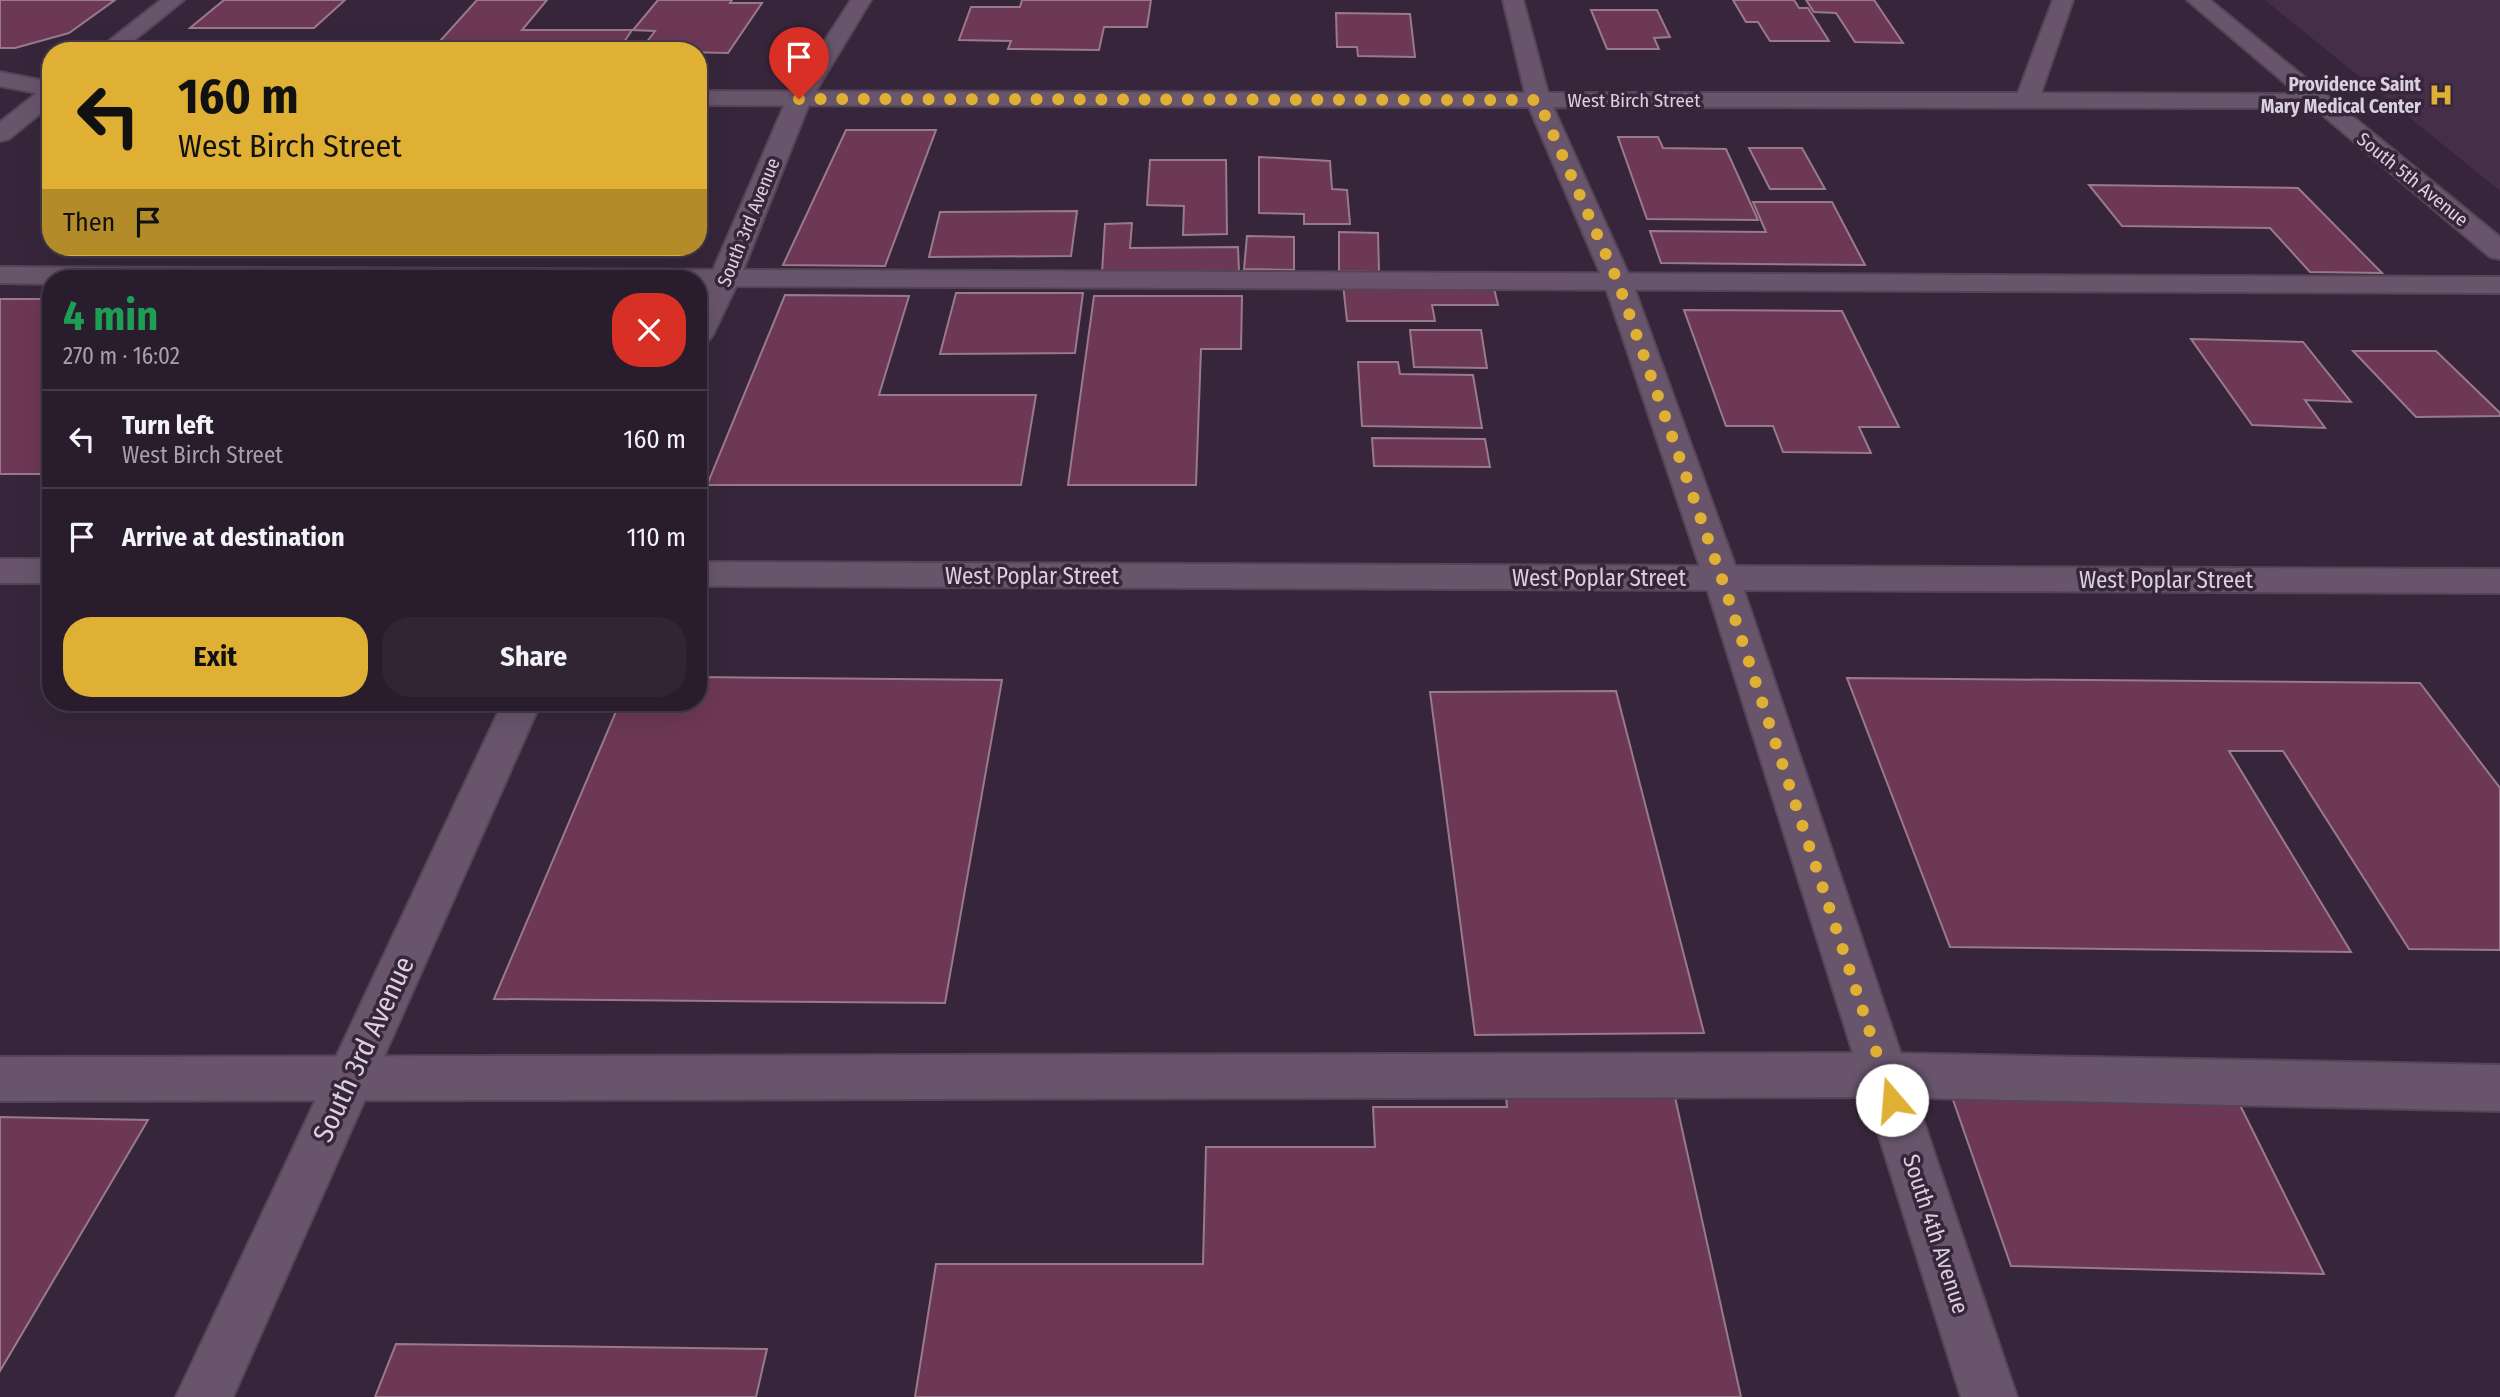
<!DOCTYPE html>
<html lang="en">
<head>
<meta charset="utf-8">
<style>
  :root { --surface:#291c2c; --page:#312534; --text:#f1f3f6; --muted:#a5a1a9; --line:#453a48; --accent:#e0b034 }
  body { margin:0; font-family:"Fira Sans Condensed",sans-serif; background:var(--page); color:var(--text); height:100vh; display:flex; flex-direction:column; font-size:26px; white-space:nowrap }
  * { box-sizing:border-box; margin:0 }
  p { font-size:23px; color:var(--muted) }
  .icon { flex:none; width:38px; height:38px; fill:none; stroke:currentColor; stroke-width:2; stroke-linecap:round; stroke-linejoin:round }
  .map { position:relative; flex:1; overflow:hidden }
  .drawer { position:absolute; left:42px; top:270px; width:665px; height:441px; display:flex; flex-direction:column; background:var(--surface); border-radius:28px; box-shadow:0 7px 28px #0002,0 0 0 2px var(--line) }
  .drawer>* { flex:none }
  .hud { position:absolute; left:42px; top:42px; width:665px; height:214px; border-radius:28px; box-shadow:0 7px 28px #0002,0 0 0 2px var(--line); background:#e0b034; color:#111; overflow:hidden }
  .pin { position:absolute; display:grid; place-items:center; width:60px; height:60px; color:#fff; margin:-72px -30px; border-radius:50% 50% 50% 0; rotate:-45deg; box-shadow:0 0 7px #0007 }
  .pin .icon { rotate:45deg }
  .me { position:absolute; width:77px; margin:-38px; rotate:342deg; stroke-linejoin:round; filter:drop-shadow(0 0 5px #0008) }
  .turn { display:flex; align-items:center; gap:24px; height:147px; padding:0 21px; font-size:32px }
  .turn .icon { width:91px; height:91px; stroke-width:2.5 }
  .turn b { display:block; font-size:49px; line-height:60px }
  .then { display:flex; align-items:center; height:66px; padding:0 21px; background:#0003; gap:14px; font-size:26px }
  .round { display:grid; place-items:center; flex:none; width:74px; height:74px; border-radius:28px; background:var(--page) }
  .head { display:flex; align-items:center; justify-content:space-between; height:119px; padding:0 21px }
  h1 { font-size:42px; font-weight:700; line-height:52px; color:#1e9e55 }
  .primary-button { display:flex; gap:14px; margin-top:auto; padding:14px 21px }
  .primary-button a { flex:1; height:80px; border-radius:28px; background:var(--accent); color:#111; font-size:28px; font-weight:700; line-height:80px; text-align:center }
  .primary-button a+a { background:var(--page); color:var(--text) }
  ul { padding:0; list-style:none }
  li { display:flex; align-items:center; gap:21px; height:98px; padding:0 21px; border-top:2px solid var(--line) }
  li div { flex:1 }
  li b { display:block; font-size:26px }
  li em { font-style:normal }
  .map>svg:first-child { display:block }
  .built { fill:#442e48 }
  .building { fill:#6d3856; stroke:#997a8a; stroke-width:2 }
  .lines { fill:none; stroke-linecap:round; stroke-linejoin:round }
  .service-casing { stroke:#544457; stroke-width:4 }
  .minor-casing { stroke:#544457; stroke-width:4 }
  .tertiary-casing { stroke:#544457; stroke-width:4 }
  .secondary-casing { stroke:#544457; stroke-width:4 }
  .service { fill:#68556c; fill-rule:evenodd }
  .minor { fill:#68556c; fill-rule:evenodd }
  .tertiary { fill:#68556c; fill-rule:evenodd }
  .secondary { fill:#68556c; fill-rule:evenodd }
  .route { stroke:#e0b034; stroke-width:12; stroke-dasharray:0 21.6 }
  .labels { text-anchor:middle; stroke-width:7; stroke-linejoin:round; paint-order:stroke }
  .far-poi-label { font-size:19px; font-weight:bold; fill:#dbd0de; stroke:#37263b; text-anchor:end }
  .far-street-label { font-size:19px; fill:#dbd0de; stroke:#37263b }
  .street-label { font-size:23px; fill:#dbd0de; stroke:#37263b }
  .near-street-label { font-size:28px; fill:#dbd0de; stroke:#37263b }
</style>
</head>
<body>
<div class="map">
<svg width="2500" height="1397" viewBox="0 0 2500 1397">
  <rect width="100%" height="100%" fill="#37263b"/>
  <path class="built" d="M2265,0h235v191z"/>
  <g class="building">
    <path d="M0,0h115l-46,33 -54,15h-15z"/>
    <path d="M224,0h121l-31,28h-124z"/>
    <path d="M477,0h70l-25,30h110l-14,21h-187z"/>
    <path d="M658,0h74l-2,3h32l-34,50 -88,-2 15,-20 -22,-1z"/>
    <path d="M1022,0h129l-4,27h-43l-5,23 -91,-1 3,-8 -52,-1 12,-33h49z"/>
    <path d="M1733,0h61l5,8h9l21,33h-59l-12,-19h-12z"/>
    <path d="M1806,0h68l29,43 -48,-1 -19,-29 -22,-1z"/>
    <path d="M1591,10h66l13,27 -16,1 5,11h-52z"/>
    <path d="M1336,13l74,1 5,43 -57,-1 -1,-9h-20z"/>
    <path d="M846,130h90l-51,136 -102,-1z"/>
    <path d="M1618,137h40l5,11 63,1 32,71 -111,-1z"/>
    <path d="M1749,148h53l23,41h-55z"/>
    <path d="M1259,157l71,4 2,28 15,1 3,34h-46v-10l-45,-1z"/>
    <path d="M1150,160h76l1,74 -44,1 1,-29 -37,-1z"/>
    <path d="M2089,185l209,3 84,85 -72,-1 -40,-44 -148,-2z"/>
    <path d="M1753,202h79l33,63 -204,-2 -11,-32 116,1z"/>
    <path d="M1077,211l-6,45 -142,1 11,-45z"/>
    <path d="M1132,223l-2,25 108,-1 1,24 -137,2 3,-49z"/>
    <path d="M1339,232l39,1 1,39 -40,-1z"/>
    <path d="M1247,236l47,1v33l-50,-1z"/>
    <path d="M1343,284h150l5,21h-66l3,16h-88z"/>
    <path d="M956,293h127l-8,60 -135,1z"/>
    <path d="M785,295l124,1 -30,99h157l-15,90h-314z"/>
    <path d="M1094,296h148l-1,53h-40l-5,136h-128z"/>
    <rect x="0" y="299" width="51" height="175"/>
    <path d="M1684,310l158,1 57,116h-40l12,26 -88,-1 -10,-26h-47z"/>
    <path d="M1410,330h71l6,38 -73,-1z"/>
    <path d="M2191,339l112,3 48,60 -46,-2 20,28 -73,-3z"/>
    <path d="M2353,351h83l64,62v3l-84,1z"/>
    <path d="M1358,362h40l2,12 73,1 9,53 -120,-2z"/>
    <path d="M1372,438l113,1 5,28 -116,-1z"/>
    <path d="M698,677l304,3 -57,323 -451,-4 126,-297h78z"/>
    <path d="M1847,678l573,5 80,105v162l-91,-1 -126,-198h-54l122,201 -401,-5z"/>
    <path d="M1616,691l88,342 -229,2 -45,-343z"/>
    <path d="M1505,1086l168,2 68,309h-826l21,-133h267l3,-117h169l-2,-40h134z"/>
    <path d="M1951,1094l287,7 86,173 -313,-8z"/>
    <path d="M0,1117l148,3 -148,251z"/>
    <path d="M396,1344l371,5 -11,48h-381z"/>
  </g>
  <g class="lines">
    <g class="service-casing">
      <g id="service">
        <path d="M0,267l2500,10v16l-1802,-7v-8h-647v6l-51,-1z"/>
        <path d="M1884,1053l616,12v46l-616,-14 -1884,4v-44z"/>
      </g>
    </g>
    <g class="minor-casing">
      <g id="minor">
        <path d="M1503,0h20l25,93h470l35,-93h20l-32,93 277,1 8,2 4,5 -4,5 -8,2 -765,-1 79,175 108,297 -5,9 -13,3 -13,-3 -5,-9 -100,-297 -75,-175 -831,-2v-14l827,2z"/>
        <path d="M0,72l51,10v14l-51,-10z"/>
      </g>
    </g>
    <g class="tertiary-casing">
      <g id="tertiary">
        <path d="M851,0h20l-60,99 -71,179 -27,57 -5,6 -10,3v-39l89,-206z"/>
        <path d="M2187,0h23l290,237v22l-10,-2z"/>
        <path d="M1722,567l13,3 5,9 277,818h-56l-257,-818 5,-9z"/>
        <path d="M503,702h38l-308,695h-57z"/>
      </g>
    </g>
    <g class="secondary-casing">
      <g id="secondary">
        <path d="M161,0h23l-63,51h-25z"/>
        <path d="M51,86v19l-42,34 -9,2v-19l43,-34z"/>
        <rect x="0" y="559" width="51" height="24"/>
        <path d="M698,562l1802,7v24l-1802,-7z"/>
      </g>
    </g>
    <use href="#service" class="service"/>
    <use href="#minor" class="minor"/>
    <use href="#tertiary" class="tertiary"/>
    <use href="#secondary" class="secondary"/>
  </g>
  <g class="lines">
    <path class="route" d="M799,99l739,1 80,182 104,297 170,521"/>
  </g>
  <defs>
    <g id="hospital-bare" transform="scale(1.89)"><path d="M-5-5h3v3.5h4V-5h3V5h-3V1.5h-4V5h-3Z" fill="#e0b034" stroke="#37263b" stroke-width="2.5" paint-order="stroke"/></g>
  </defs>
  <g fill-rule="evenodd">
    <use href="#hospital-bare" x="2441" y="95"/>
  </g>
  <g class="labels">
    <g class="far-poi-label">
      <text x="2421" y="91">Providence Saint<tspan x="2421" dy="22">Mary Medical Center</tspan></text>
    </g>
    <g class="far-street-label">
      <text x="1634" y="107">West Birch Street</text>
      <text transform="translate(2413 179) rotate(39)" y="7">South 5th Avenue</text>
      <text transform="translate(748 222) rotate(-68)" y="7">South 3rd Avenue</text>
    </g>
    <g class="street-label">
      <text x="1032" y="584">West Poplar Street</text>
      <text x="1599" y="586">West Poplar Street</text>
      <text x="2166" y="588">West Poplar Street</text>
      <text transform="translate(1936 1234) rotate(72)" y="8">South 4th Avenue</text>
    </g>
    <g class="near-street-label">
      <text transform="translate(363 1049) rotate(-65)" y="10">South 3rd Avenue</text>
    </g>
  </g>
</svg>
<div class="pin" style="left:799px;top:99px;background:#d93025"><svg class="icon" aria-label="arrive" viewBox="0 0 24 24"><path d="M6 21V4h12l-3 4 3 4H6"/></svg></div>
<svg class="me" style="left:1892px;top:1100px" viewBox="-20 -20 40 40"><circle r="19" fill="#fff"/><path d="M0-13L10 11 0 6-10 11z" fill="#e0b034"/></svg>
<div class="hud">
<div class="turn"><svg class="icon" aria-label="left" viewBox="0 0 24 24"><path d="M17 20v-9H6M10 6l-5 5 5 5"/></svg><div><b>160 m</b>West Birch Street</div></div>
<div class="then">Then<svg class="icon" aria-label="arrive" viewBox="0 0 24 24"><path d="M6 21V4h12l-3 4 3 4H6"/></svg></div>
</div>
<section class="drawer">
<div class="head"><div><h1>4 min</h1><p>270 m · 16:02</p></div><a class="round" style="background:#d93025;color:#fff"><svg class="icon" aria-label="close" viewBox="0 0 24 24"><path d="M6 6l12 12M18 6L6 18"/></svg></a></div>
<ul>
<li><svg class="icon" aria-label="left" viewBox="0 0 24 24"><path d="M17 20v-9H6M10 6l-5 5 5 5"/></svg><div><b>Turn left</b><p>West Birch Street</p></div><em>160 m</em></li>
<li><svg class="icon" aria-label="arrive" viewBox="0 0 24 24"><path d="M6 21V4h12l-3 4 3 4H6"/></svg><div><b>Arrive at destination</b></div><em>110 m</em></li>
</ul>
<div class="primary-button"><a>Exit</a><a>Share</a></div>
</section>
</div>
</body>
</html>
